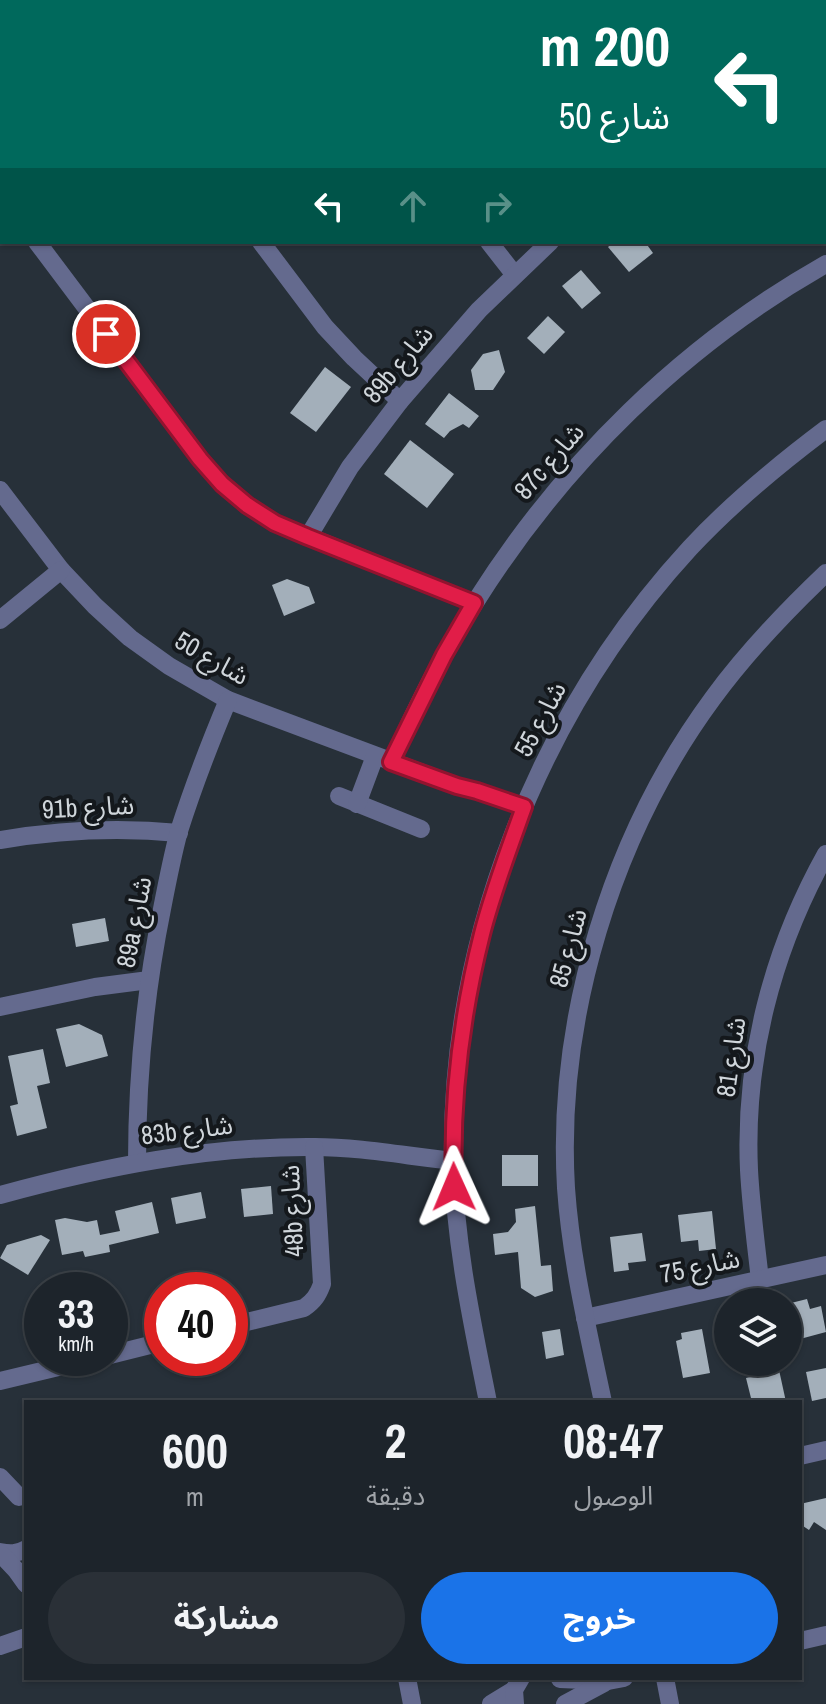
<!DOCTYPE html>
<html lang="ar">
<head>
<meta charset="utf-8">
<style>
  :root { --surface:#1d242b; --page:#2a3037; --text:#f1f3f6; --muted:#a0a4a9; --line:#3b4147; --accent:#1a73e8 }
  body { margin:0; font-family:"Archivo Narrow","Noto Sans Arabic",sans-serif; background:var(--page); color:var(--text); direction:rtl; height:100vh; display:flex; flex-direction:column; font-size:30px; white-space:nowrap }
  * { box-sizing:border-box; margin:0 }
  p { font-size:26px; color:var(--muted) }
  .icon { flex:none; width:44px; height:44px; fill:none; stroke:currentColor; stroke-width:2; stroke-linecap:round; stroke-linejoin:round }
  .map { position:relative; flex:1; overflow:hidden; direction:ltr }
  .sheet { position:absolute; left:24px; top:1400px; width:778px; height:280px; display:flex; flex-direction:column; background:var(--surface); border-radius:0px; box-shadow:0 2px 6px #0004,0 0 0 2px var(--line); direction:rtl }
  .sheet>* { flex:none }
  .top-card { position:absolute; left:0px; top:0px; width:826px; height:244px; box-shadow:0 2px 6px #0004,0 0 0 2px var(--line); direction:rtl; background:#00695c; color:#fff; overflow:hidden }
  .tools { position:absolute; left:714px; top:1288px; display:grid; gap:16px }
  .tools a { display:grid; place-items:center; width:88px; height:88px; border-radius:50%; background:var(--surface); box-shadow:0 2px 6px #0004,0 0 0 2px var(--line); font-size:40px }
  .speed { position:absolute; left:24px; top:1272px; display:flex; gap:16px; font-size:40px; font-weight:700; text-align:center }
  .speed>* { display:grid; place-content:center; width:104px; height:104px; border-radius:50%; background:var(--surface); box-shadow:0 2px 6px #0004,0 0 0 2px var(--line); line-height:1 }
  .speed small { font-size:20px; font-weight:400 }
  .speed .limit { border:12px solid #d22; background:#fff; color:#111 }
  .pin { position:absolute; display:grid; place-items:center; width:68px; height:68px; color:#fff; margin:-34px; border:4px solid #fff; border-radius:50%; box-shadow:0 2px 8px #0007 }
  .me { position:absolute; width:88px; margin:-44px; rotate:359deg; stroke-linejoin:round; filter:drop-shadow(0 0 6px #0008) }
  .turn { display:flex; align-items:center; gap:28px; height:168px; padding:0 24px; font-size:36px }
  .turn .icon { width:104px; height:104px; stroke-width:2.5 }
  .turn b { display:block; font-size:56px; line-height:68px }
  .lanes { display:flex; align-items:center; height:76px; padding:0 24px; background:#0003; justify-content:center; gap:40px; direction:ltr }
  .lanes .off { opacity:.35 }
  .eta { display:flex; justify-content:space-evenly; align-items:center; height:136px; text-align:center }
  .eta b { font-size:48px; font-weight:700; line-height:56px }
  .action { display:flex; gap:16px; margin-top:auto; padding:16px 24px }
  .action a { flex:1; height:92px; border-radius:48px; background:var(--accent); color:#fff; font-size:32px; font-weight:700; line-height:92px; text-align:center }
  .action a+a { background:var(--page); color:var(--text) }
  .map>svg:first-child { display:block }
  .building { fill:#a3afba }
  .lines { fill:none; stroke-linecap:round; stroke-linejoin:round }
  .minor { stroke:#646a8e; stroke-width:18 }
  .route-casing { stroke:#92132f; stroke-width:20 }
  .route { stroke:#e11d48; stroke-width:14 }
  .labels { text-anchor:middle; stroke-width:8; stroke-linejoin:round; paint-order:stroke }
  .street-label { font-size:26px; fill:#cfd5da; stroke:#14181c }
</style>
</head>
<body>
<div class="map">
<svg width="826" height="1704" viewBox="0 0 826 1704">
  <rect width="100%" height="100%" fill="#273039"/>
  <g class="building">
    <path d="M614,242h31l8,11 -24,19 -21,-25z"/>
    <path d="M581,270l20,23 -19,16 -20,-23z"/>
    <path d="M548,316l17,16 -21,22 -17,-16z"/>
    <path d="M499,350l6,22 -12,18h-18l-4,-20 12,-16z"/>
    <path d="M325,367l26,20 -35,45 -26,-19z"/>
    <path d="M449,393l30,23 -10,12 -6,-4 -13,7 -6,7 -19,-14z"/>
    <path d="M410,440l44,34 -27,34 -43,-34z"/>
    <path d="M287,579l22,8 6,16 -31,13 -12,-31z"/>
    <path d="M105,918l4,23 -33,6 -4,-23z"/>
    <path d="M79,1024l23,11 6,21 -42,11 -10,-38z"/>
    <path d="M43,1049l7,34 -13,3 10,42 -30,8 -7,-30 8,-2 -10,-48z"/>
    <rect x="502" y="1155" width="36" height="31"/>
    <path d="M271,1186l2,28 -29,3 -3,-28z"/>
    <path d="M201,1192l5,26 -30,6 -5,-26z"/>
    <path d="M152,1202l7,31 -50,12 1,7 -25,5 -2,-6 -21,4 -7,-35 10,-2 22,4 10,-2 3,15 20,-4 -5,-20z"/>
    <path d="M535,1206l6,60 10,-1 2,26 -18,6 -14,-9 -3,-36 -23,3 -2,-21 15,-2 8,-10 -1,-13z"/>
    <path d="M712,1211l4,38 -17,2 -1,-11 -17,2 -3,-27z"/>
    <path d="M642,1233l4,28 -18,2 1,7 -15,2 -4,-35z"/>
    <path d="M41,1235l9,5 -22,35 -28,-17 7,-13z"/>
    <path d="M807,1299l3,10 11,-3 5,26 -26,7 -9,-36z"/>
    <path d="M560,1329l4,26 -18,4 -4,-27z"/>
    <path d="M702,1329l8,44 -27,5 -7,-37 6,-2 -1,-6z"/>
    <path d="M826,1368v30l-14,3 -6,-29z"/>
    <path d="M779,1370l7,32h-34l-6,-24z"/>
    <path d="M826,1498v32l-12,-8 -5,8 -9,-6v-20z"/>
  </g>
  <g class="lines">
    <g class="minor">
      <path d="M303,0l1,2"/>
      <path d="M528,0l2,2"/>
      <path d="M254,2l3,-2"/>
      <path d="M824,61l2,-1"/>
      <path d="M0,196l2,-1"/>
      <path d="M37,242l163,217 22,25 25,21 28,18 199,80"/>
      <path d="M261,242l64,85 29,31 46,43"/>
      <path d="M489,242l25,32"/>
      <path d="M0,490l61,80 34,36 35,32 39,28 59,34 229,86 20,5 47,16"/>
      <path d="M308,537l42,-70 50,-66 79,-91 71,-68"/>
      <path d="M0,620l61,-50"/>
      <path d="M391,762c26,-55 52,-110 85,-161 87,-138 207,-256 350,-337"/>
      <path d="M339,796l82,33"/>
      <path d="M357,804l18,-48"/>
      <path d="M0,840c60,-10 118,-13 179,-7"/>
      <path d="M0,1007l95,-20 54,-7"/>
      <path d="M137,1163c0,-86 8,-170 25,-254 5,-26 10,-52 17,-78 14,-44 31,-88 49,-131"/>
      <path d="M0,1195c103,-28 207,-49 314,-48 47,0 92,9 139,14"/>
      <path d="M760,1280c-4,-36 -9,-73 -11,-110 -5,-111 23,-219 77,-316"/>
      <path d="M585,1318l241,-53"/>
      <path d="M230,1326l74,-18c10,-7 14,-13 18,-24l-8,-137"/>
      <path d="M110,1355l52,-13"/>
      <path d="M0,1381l96,-23"/>
      <path d="M488,1402c-16,-80 -33,-158 -35,-240 -4,-222 86,-450 237,-614 41,-44 88,-83 136,-119"/>
      <path d="M603,1402c-15,-71 -32,-142 -37,-214 -10,-170 46,-353 147,-490 33,-45 72,-86 113,-125"/>
      <path d="M800,1456l26,-6"/>
      <path d="M0,1477l19,20"/>
      <path d="M0,1552c10,2 17,2 26,-3"/>
      <path d="M0,1553l16,17 10,14"/>
      <path d="M800,1641l26,-6"/>
      <path d="M0,1646l26,-9"/>
      <path d="M407,1678l5,26"/>
      <path d="M665,1678l5,26"/>
      <path d="M560,1679l48,2 16,-3"/>
      <path d="M491,1704l23,-14"/>
      <path d="M515,1704l-1,-14 7,-12"/>
      <path d="M565,1704l39,-21"/>
    </g>
  </g>
  <g class="lines">
    <g class="route-casing">
      <path id="route" d="M106,334l94,125 22,25 25,21 28,18 33,14 166,66 -30,52 -53,107 66,24 20,5 47,16c-15,42 -31,84 -42,127 -21,83 -31,168 -28,253"/>
    </g>
    <use href="#route" class="route"/>
  </g>
  <g class="labels">
    <g class="street-label">
      <text transform="translate(398 364) rotate(-50)" y="9">89b شارع</text>
      <text transform="translate(549 461) rotate(-49)" y="9">87c شارع</text>
      <text transform="translate(212 658) rotate(30)" y="9">شارع 50</text>
      <text transform="translate(540 719) rotate(-62)" y="9">شارع 55</text>
      <text transform="translate(88 807) rotate(-3)" y="9">91b شارع</text>
      <text transform="translate(134 922) rotate(-79)" y="9">89a شارع</text>
      <text transform="translate(568 948) rotate(-75)" y="9">شارع 85</text>
      <text transform="translate(731 1057) rotate(-82)" y="9">شارع 81</text>
      <text transform="translate(187 1130) rotate(-7)" y="9">83b شارع</text>
      <text transform="translate(292 1211) rotate(-93)" y="9">48b شارع</text>
      <text transform="translate(700 1266) rotate(-12)" y="9">شارع 75</text>
    </g>
  </g>
</svg>
<div class="tools">
<a><svg class="icon" aria-label="layers" viewBox="0 0 24 24"><path d="M12 4l9 5-9 5-9-5zM3 14l9 5 9-5"/></svg></a>
</div>
<div class="speed"><div>33<small>km/h</small></div><div class="limit">40</div></div>
<div class="pin" style="left:106px;top:334px;background:#d93025"><svg class="icon" aria-label="arrive" viewBox="0 0 24 24"><path d="M6 21V4h12l-3 4 3 4H6"/></svg></div>
<svg class="me" style="left:454px;top:1187px" viewBox="-20 -20 40 40"><path d="M0-17L14 15 0 8-14 15z" fill="#e11d48" stroke="#fff" stroke-width="4"/></svg>
<div class="top-card">
<div class="turn"><svg class="icon" aria-label="left" viewBox="0 0 24 24"><path d="M17 20v-9H6M10 6l-5 5 5 5"/></svg><div><b>200 m</b>شارع 50</div></div>
<div class="lanes"><svg class="icon" aria-label="left" viewBox="0 0 24 24"><path d="M17 20v-9H6M10 6l-5 5 5 5"/></svg><svg class="icon off" aria-label="ahead" viewBox="0 0 24 24"><path d="M12 20V5M6 11l6-6 6 6"/></svg><svg class="icon off" aria-label="right" viewBox="0 0 24 24"><path d="M7 20v-9h11M14 6l5 5-5 5"/></svg></div>
</div>
<section class="sheet">
<div class="eta">
<div><b>08:47</b><p>الوصول</p></div>
<div><b>2</b><p>دقيقة</p></div>
<div><b>600</b><p>m</p></div>
</div>
<div class="action"><a>خروج</a><a>مشاركة</a></div>
</section>
</div>
</body>
</html>
